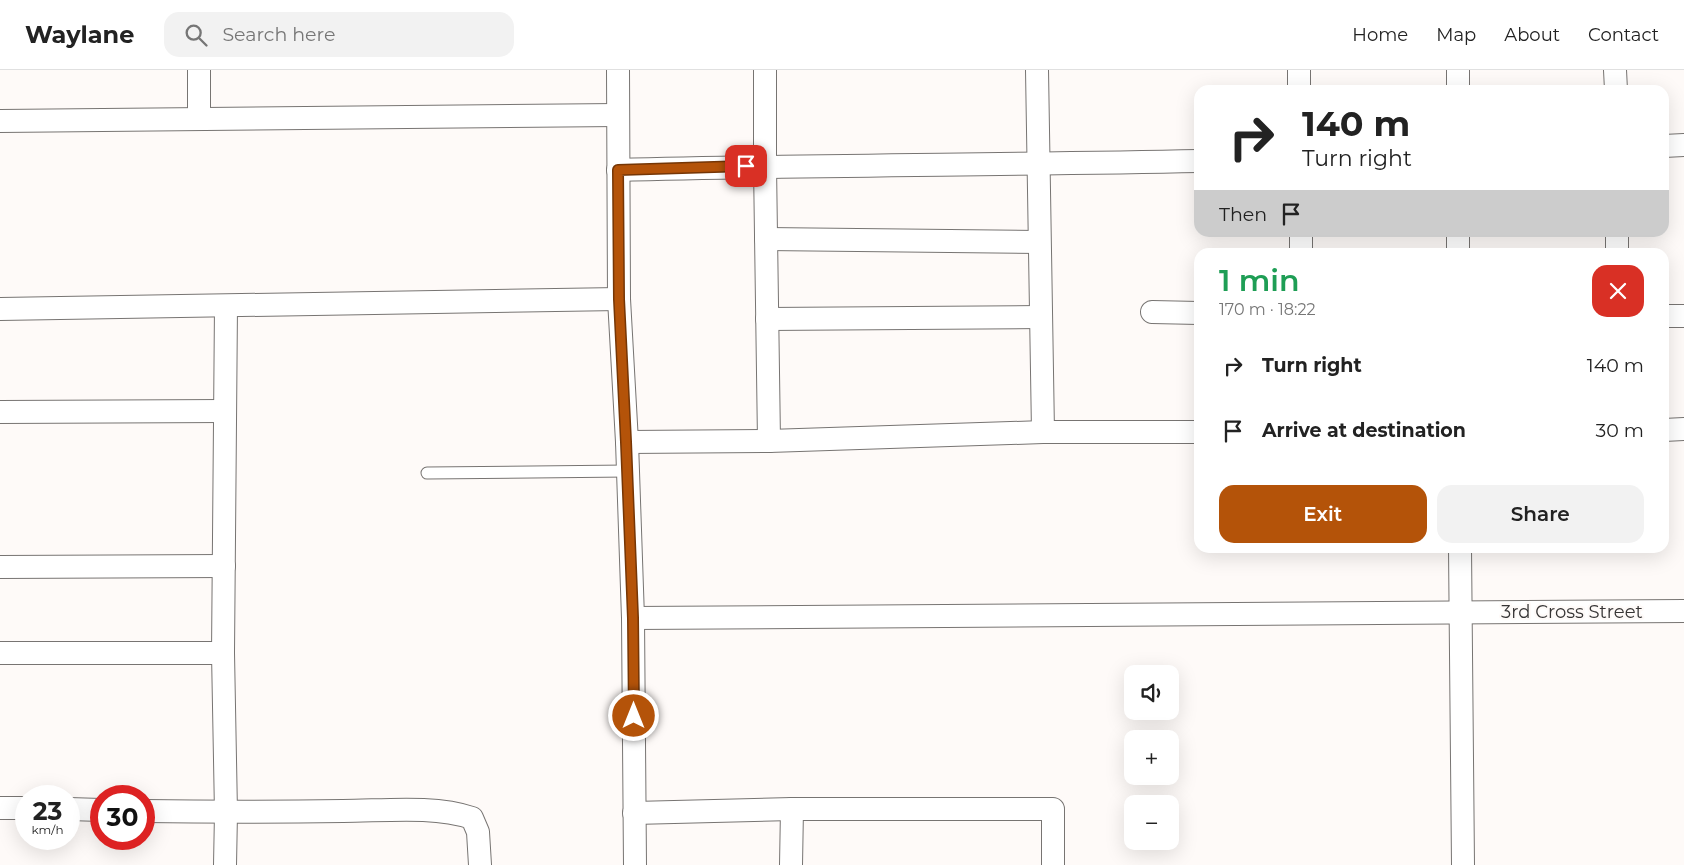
<!DOCTYPE html>
<html lang="en">
<head>
<meta charset="utf-8">
<style>
  :root { --surface:#fff; --page:#f2f2f2; --text:#222; --muted:#767676; --line:#e0e0e0; --accent:#b45309 }
  body { margin:0; font-family:Montserrat,sans-serif; background:var(--page); color:var(--text); height:100vh; display:flex; flex-direction:column; font-size:19px; white-space:nowrap }
  * { box-sizing:border-box; margin:0 }
  p { font-size:16px; color:var(--muted) }
  .icon { flex:none; width:28px; height:28px; fill:none; stroke:currentColor; stroke-width:2; stroke-linecap:round; stroke-linejoin:round }
  .map { position:relative; flex:1; overflow:hidden }
  .details { position:absolute; left:1194px; top:178px; width:475px; height:305px; display:flex; flex-direction:column; background:var(--surface); border-radius:15px; box-shadow:0 5px 20px #0002 }
  .details>* { flex:none }
  .top-card { position:absolute; left:1194px; top:15px; width:475px; height:152px; border-radius:15px; box-shadow:0 5px 20px #0002; background:#fff; color:var(--text); overflow:hidden }
  .fabs { position:absolute; left:1124px; top:595px; display:grid; gap:10px }
  .fabs a { display:grid; place-items:center; width:55px; height:55px; border-radius:10px; background:var(--surface); box-shadow:0 5px 20px #0002; font-size:25px }
  .speed { position:absolute; left:15px; top:715px; display:flex; gap:10px; font-size:25px; font-weight:700; text-align:center }
  .speed>* { display:grid; place-content:center; width:65px; height:65px; border-radius:50%; background:var(--surface); box-shadow:0 5px 20px #0002; line-height:1 }
  .speed small { font-size:12px; font-weight:400 }
  .speed .limit { border:8px solid #d22; background:#fff; color:#111 }
  .pin { position:absolute; display:grid; place-items:center; width:42px; height:42px; color:#fff; margin:-21px; border-radius:10px; box-shadow:0 2px 8px #0006 }
  .me { position:absolute; width:55px; margin:-28px; rotate:0deg; stroke-linejoin:round; filter:drop-shadow(0 0 4px #0008) }
  .turn { display:flex; align-items:center; gap:18px; height:105px; padding:0 25px; font-size:22px }
  .turn .icon { width:65px; height:65px; stroke-width:2.5 }
  .turn b { display:block; font-size:35px; line-height:42px }
  .then { display:flex; align-items:center; height:48px; padding:0 25px; background:#0003; gap:10px; font-size:19px }
  .round { display:grid; place-items:center; flex:none; width:52px; height:52px; border-radius:15px; background:var(--page) }
  .head { display:flex; align-items:center; justify-content:space-between; height:85px; padding:0 25px }
  h1 { font-size:30px; font-weight:600; line-height:38px; color:#1e9e55 }
  .cta { display:flex; gap:10px; margin-top:auto; padding:10px 25px }
  .cta a { flex:1; height:58px; border-radius:15px; background:var(--accent); color:#fff; font-size:20px; font-weight:600; line-height:58px; text-align:center }
  .cta a+a { background:var(--page); color:var(--text) }
  ul { padding:0; list-style:none }
  li { display:flex; align-items:center; gap:15px; height:65px; padding:0 25px }
  li div { flex:1 }
  li b { display:block; font-size:19px }
  li em { font-style:normal }
  header { display:flex; align-items:center; gap:30px; box-sizing:border-box; height:70px; padding:0 25px; background:var(--surface); border-bottom:1px solid var(--line) }
  header strong { font-size:24px }
  nav { display:flex; gap:28px; margin-inline-start:auto; font-size:18px }
  .search { width:350px; height:45px; background:var(--page); display:flex; align-items:center; gap:12px; box-sizing:border-box; padding:0 18px; border-radius:15px; color:var(--muted); font-size:19px }
  .map>svg:first-child { display:block }
  .lines { fill:none; stroke-linecap:round; stroke-linejoin:round }
  .lane-casing { stroke:#777472; stroke-width:13 }
  .street-casing { stroke:#777472; stroke-width:24 }
  .lane { stroke:#fff; stroke-width:11 }
  .street { stroke:#fff; stroke-width:22 }
  .route-casing { stroke:#753606; stroke-width:12 }
  .route { stroke:#b45309; stroke-width:9 }
  .labels { text-anchor:middle; stroke-width:4.5; stroke-linejoin:round; paint-order:stroke }
  .street-label { font-size:18px; fill:#363434; stroke:#fefaf8 }
</style>
</head>
<body>
<header>
<strong>Waylane</strong>
<div class="search"><svg class="icon" aria-label="search" viewBox="0 0 24 24"><circle cx="10" cy="10" r="6"/><path d="M15 15l6 6"/></svg>Search here</div>
<nav><a>Home</a><a>Map</a><a>About</a><a>Contact</a></nav>
</header>
<div class="map">
<svg width="1684" height="795" viewBox="0 0 1684 795">
  <rect width="100%" height="100%" fill="#fefaf8"/>
  <g class="lines">
    <g class="lane-casing">
      <path id="lane" d="M427,403l201,-2"/>
    </g>
    <g class="street-casing">
      <g id="street">
        <path d="M199,0v49"/>
        <path d="M618,0l1,229 8,143 6,176 2,247"/>
        <path d="M765,0v96l4,275"/>
        <path d="M1037,0l6,362"/>
        <path d="M1299,0v20"/>
        <path d="M1458,0v20"/>
        <path d="M1615,0l1,20"/>
        <path d="M0,51l618,-6"/>
        <path d="M1664,76l20,-1"/>
        <path d="M618,100c194,-5 387,-5 581,-9"/>
        <path d="M1301,162v20"/>
        <path d="M1458,162v20"/>
        <path d="M1617,162v20"/>
        <path d="M766,169l273,3"/>
        <path d="M0,239l619,-10"/>
        <path d="M1152,242l47,1"/>
        <path d="M1664,246h20"/>
        <path d="M767,249l273,-2"/>
        <path d="M0,342l225,-1"/>
        <path d="M1664,360l20,-1"/>
        <path d="M627,372l142,-1 274,-9h156"/>
        <path d="M1460,478l3,317"/>
        <path d="M0,497l224,-1"/>
        <path d="M633,548l1051,-7"/>
        <path d="M0,583h223"/>
        <path d="M0,738h26"/>
        <path d="M69,739l32,1"/>
        <path d="M144,741c66,1 132,1 199,0 39,0 91,-6 129,7l6,14 2,33"/>
        <path d="M634,743l158,-4h261v56"/>
        <path d="M225,795l1,-52 -3,-160 3,-347"/>
        <path d="M791,795l1,-56"/>
      </g>
    </g>
    <use href="#lane" class="lane"/>
    <use href="#street" class="street"/>
  </g>
  <g class="lines">
    <g class="route-casing">
      <path id="route" d="M634,646l-1,-98 -7,-176 -7,-143 -1,-129 128,-4"/>
    </g>
    <use href="#route" class="route"/>
  </g>
  <g class="labels">
    <g class="street-label">
      <text x="1572" y="548">3rd Cross Street</text>
    </g>
  </g>
</svg>
<div class="fabs">
<a><svg class="icon" aria-label="sound" viewBox="0 0 24 24"><path d="M4 9h4l5-4v14l-5-4H4zM17 9q2 3 0 6"/></svg></a>
<a>+</a>
<a>−</a>
</div>
<div class="speed"><div>23<small>km/h</small></div><div class="limit">30</div></div>
<div class="pin" style="left:746px;top:96px;background:#d93025"><svg class="icon" aria-label="arrive" viewBox="0 0 24 24"><path d="M6 21V4h12l-3 4 3 4H6"/></svg></div>
<svg class="me" style="left:634px;top:646px" viewBox="-20 -20 40 40"><circle r="17" fill="#b45309" stroke="#fff" stroke-width="3"/><path d="M0-11L8 9 0 5-8 9z" fill="#fff"/></svg>
<div class="top-card">
<div class="turn"><svg class="icon" aria-label="right" viewBox="0 0 24 24"><path d="M7 20v-9h11M14 6l5 5-5 5"/></svg><div><b>140 m</b>Turn right</div></div>
<div class="then">Then<svg class="icon" aria-label="arrive" viewBox="0 0 24 24"><path d="M6 21V4h12l-3 4 3 4H6"/></svg></div>
</div>
<section class="details">
<div class="head"><div><h1>1 min</h1><p>170 m · 18:22</p></div><a class="round" style="background:#d93025;color:#fff"><svg class="icon" aria-label="close" viewBox="0 0 24 24"><path d="M6 6l12 12M18 6L6 18"/></svg></a></div>
<ul>
<li><svg class="icon" aria-label="right" viewBox="0 0 24 24"><path d="M7 20v-9h11M14 6l5 5-5 5"/></svg><div><b>Turn right</b></div><em>140 m</em></li>
<li><svg class="icon" aria-label="arrive" viewBox="0 0 24 24"><path d="M6 21V4h12l-3 4 3 4H6"/></svg><div><b>Arrive at destination</b></div><em>30 m</em></li>
</ul>
<div class="cta"><a>Exit</a><a>Share</a></div>
</section>
</div>
</body>
</html>
